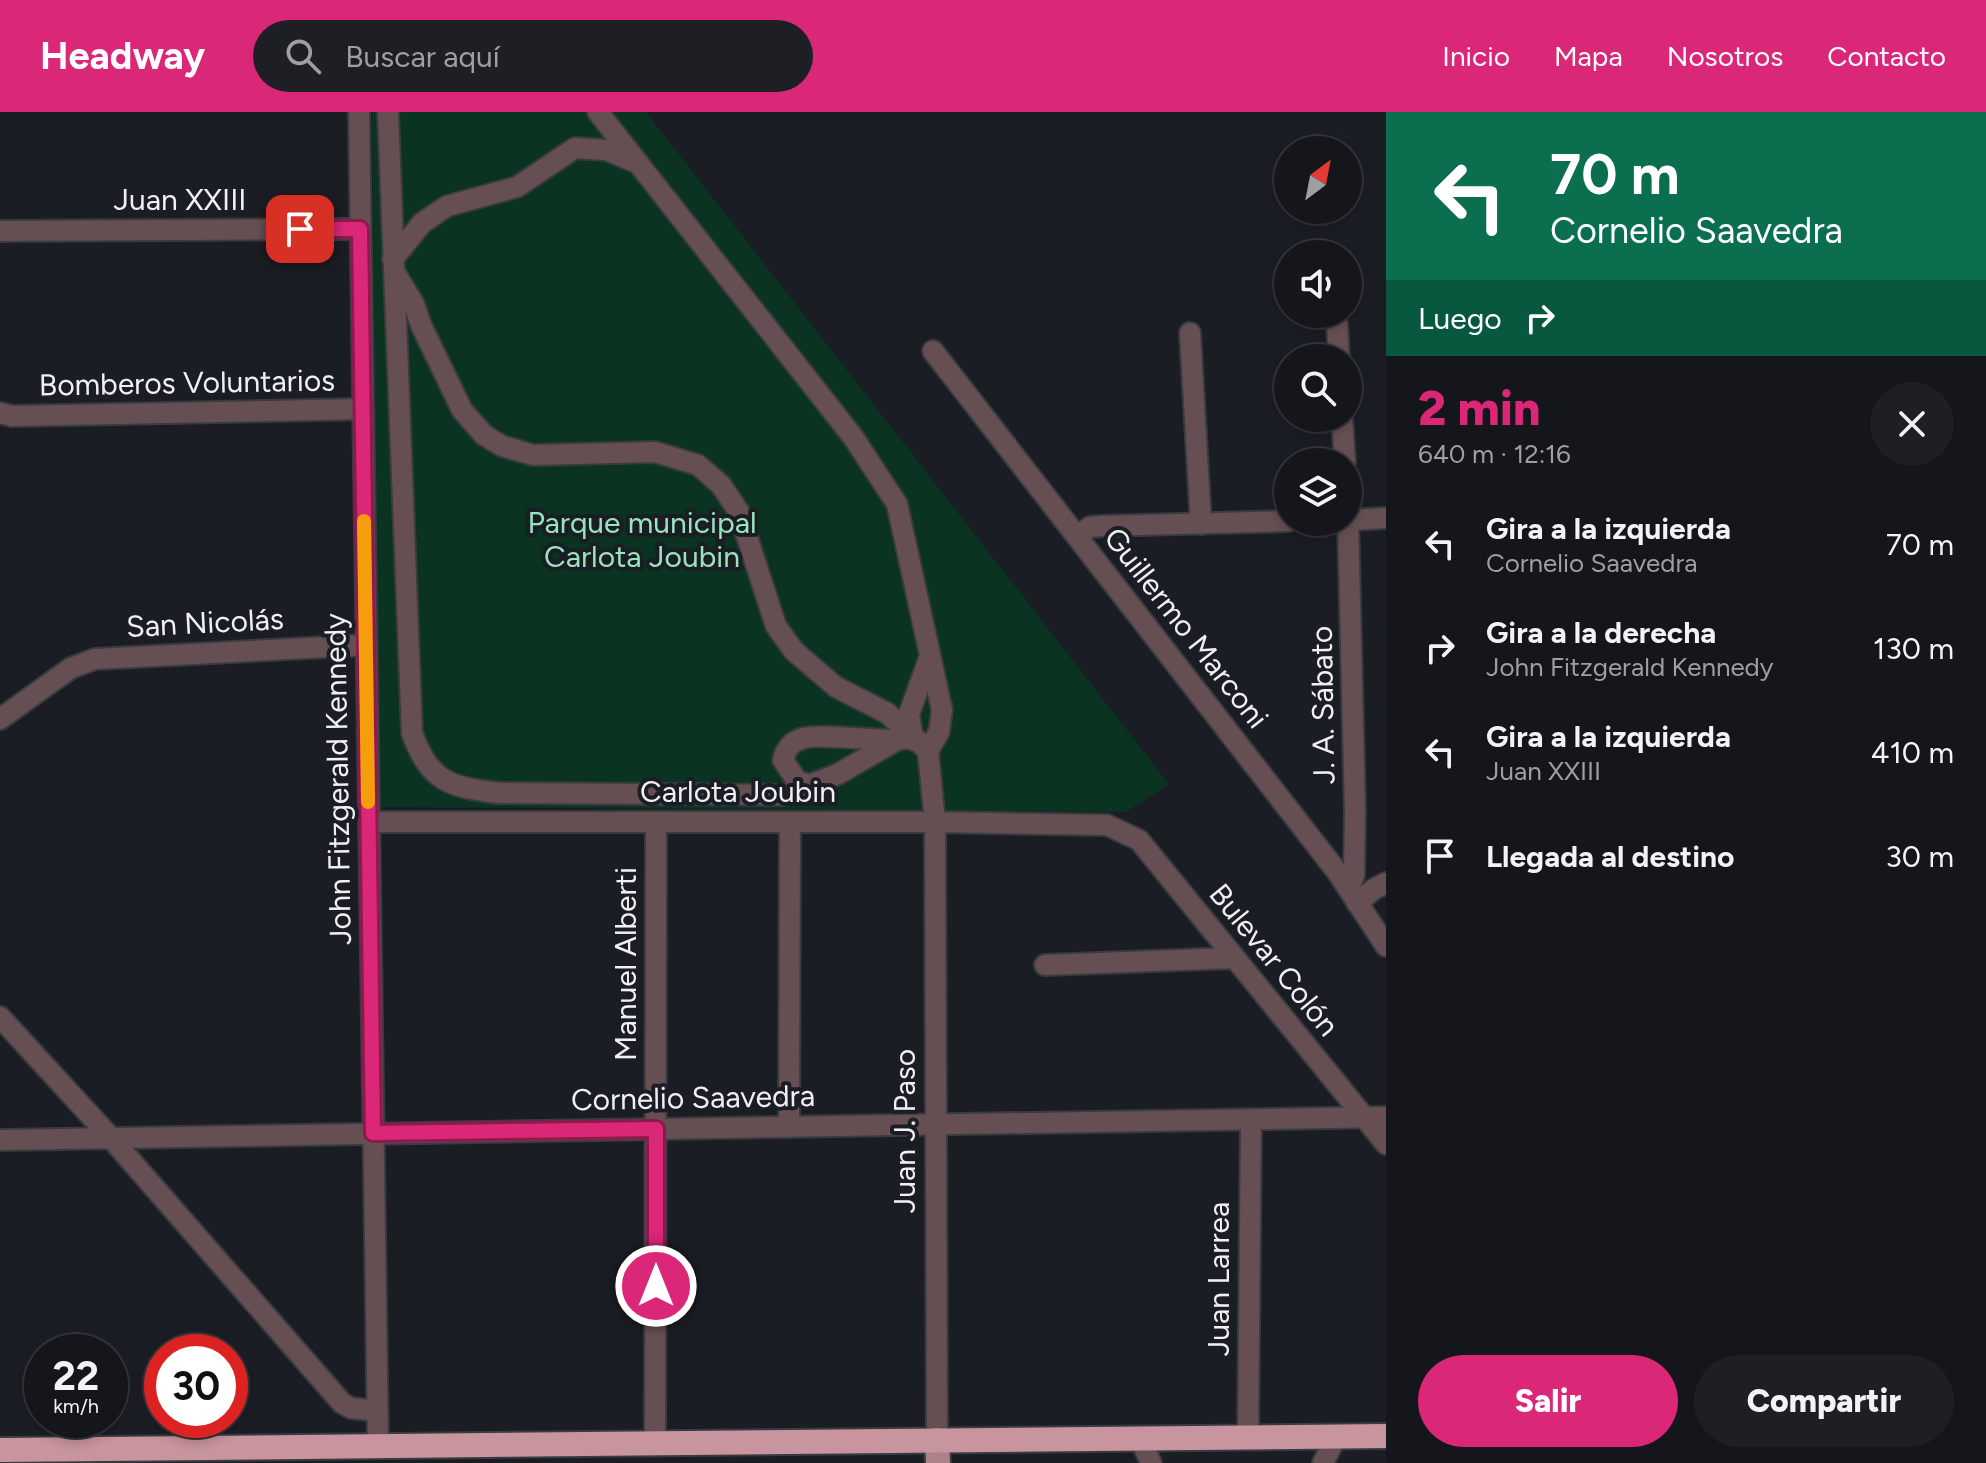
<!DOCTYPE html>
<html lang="es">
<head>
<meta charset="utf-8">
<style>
  :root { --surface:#14161b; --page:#1d1f24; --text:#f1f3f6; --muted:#9d9fa3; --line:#33353a; --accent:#db2777 }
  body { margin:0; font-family:Figtree,sans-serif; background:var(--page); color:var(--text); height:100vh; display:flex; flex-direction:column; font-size:30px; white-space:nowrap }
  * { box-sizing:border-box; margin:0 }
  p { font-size:26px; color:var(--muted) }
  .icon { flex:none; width:44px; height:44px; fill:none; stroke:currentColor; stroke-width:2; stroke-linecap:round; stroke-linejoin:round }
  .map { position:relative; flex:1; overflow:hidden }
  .side { display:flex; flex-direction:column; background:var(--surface); width:600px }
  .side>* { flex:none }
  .top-card { background:#0b6e4f; color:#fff; overflow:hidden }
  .needle { width:52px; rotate:32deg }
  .buttons { position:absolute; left:1274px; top:24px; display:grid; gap:16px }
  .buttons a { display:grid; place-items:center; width:88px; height:88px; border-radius:50%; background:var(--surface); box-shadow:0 4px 12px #0003,0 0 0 2px var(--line); font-size:40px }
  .speed { position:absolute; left:24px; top:1222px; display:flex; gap:16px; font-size:40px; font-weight:700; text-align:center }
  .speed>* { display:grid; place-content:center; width:104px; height:104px; border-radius:50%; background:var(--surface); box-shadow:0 4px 12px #0003,0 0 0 2px var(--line); line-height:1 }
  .speed small { font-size:20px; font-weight:400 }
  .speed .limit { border:12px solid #d22; background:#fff; color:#111 }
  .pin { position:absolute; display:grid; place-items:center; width:68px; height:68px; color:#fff; margin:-34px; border-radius:16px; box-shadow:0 4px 12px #0006 }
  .me { position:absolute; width:88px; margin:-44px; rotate:0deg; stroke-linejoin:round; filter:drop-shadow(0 0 6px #0008) }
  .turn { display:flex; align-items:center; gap:28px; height:168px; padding:0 32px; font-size:36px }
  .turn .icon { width:104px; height:104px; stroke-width:2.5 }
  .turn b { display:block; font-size:56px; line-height:68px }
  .then { display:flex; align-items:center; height:76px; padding:0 32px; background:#0003; gap:16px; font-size:30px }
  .round { display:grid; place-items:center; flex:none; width:84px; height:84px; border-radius:42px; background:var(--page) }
  .headline { display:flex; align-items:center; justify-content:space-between; height:136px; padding:0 32px }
  h1 { font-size:48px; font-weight:800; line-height:60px; color:var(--accent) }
  .action { display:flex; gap:16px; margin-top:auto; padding:16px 32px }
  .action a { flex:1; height:92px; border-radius:48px; background:var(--accent); color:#fff; font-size:32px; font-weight:800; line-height:92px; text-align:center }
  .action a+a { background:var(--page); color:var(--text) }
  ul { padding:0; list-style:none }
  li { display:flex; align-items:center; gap:24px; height:104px; padding:0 32px }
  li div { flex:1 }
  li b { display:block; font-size:30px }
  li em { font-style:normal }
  header { display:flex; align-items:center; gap:48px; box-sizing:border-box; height:112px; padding:0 40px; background:var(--accent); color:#fff }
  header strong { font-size:38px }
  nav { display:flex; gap:44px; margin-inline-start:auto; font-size:28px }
  .search { width:560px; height:72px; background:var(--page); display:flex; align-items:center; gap:20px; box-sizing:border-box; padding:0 28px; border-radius:44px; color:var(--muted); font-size:30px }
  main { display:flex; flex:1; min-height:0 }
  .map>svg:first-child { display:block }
  .green { fill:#0a3322 }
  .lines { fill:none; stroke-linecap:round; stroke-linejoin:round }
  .minor-casing { stroke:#393b41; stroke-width:24 }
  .major-casing { stroke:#393b41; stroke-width:28 }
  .highway-casing { stroke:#393b41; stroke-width:28 }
  .minor { stroke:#654f53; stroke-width:20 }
  .major { stroke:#ac8188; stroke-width:24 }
  .highway { stroke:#c8949d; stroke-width:24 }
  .route-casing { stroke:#8e194d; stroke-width:20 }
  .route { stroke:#db2777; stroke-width:14 }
  .slow { stroke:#f59e0b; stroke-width:14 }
  .labels { text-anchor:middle; stroke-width:8; stroke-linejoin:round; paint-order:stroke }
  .street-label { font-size:30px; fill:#eef0f4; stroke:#1b1d24 }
  .park-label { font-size:30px; fill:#97e4bd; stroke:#1b1d24 }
</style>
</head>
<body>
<header>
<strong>Headway</strong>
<div class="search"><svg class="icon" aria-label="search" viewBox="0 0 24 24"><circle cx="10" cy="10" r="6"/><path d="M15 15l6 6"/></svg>Buscar aquí</div>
<nav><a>Inicio</a><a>Mapa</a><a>Nosotros</a><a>Contacto</a></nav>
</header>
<main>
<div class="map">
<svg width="1386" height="1351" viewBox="0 0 1386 1351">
  <rect width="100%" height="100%" fill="#1b1d24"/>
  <path class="green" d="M372,0h274l523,672 -43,28 -747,-5z"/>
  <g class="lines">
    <g class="minor-casing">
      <g id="minor">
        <path d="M359,0l19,1334"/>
        <path d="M388,0l24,621c18,49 37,54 87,60l284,2 55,-21 59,-34 11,-2 11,4 9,9"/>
        <path d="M598,0l255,325 44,67 45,206 -3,22 -11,19 7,71 2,618"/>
        <path d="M0,119l360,-2"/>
        <path d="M393,147l29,-36 25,-17 70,-19 58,-39 31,2 29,12"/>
        <path d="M395,161l19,31 7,21 41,85 22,25 18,11 31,9 122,-3 43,13 23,20 18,27 37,114 18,25 42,36 51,26 32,29"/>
        <path d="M1337,212l2,34"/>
        <path d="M1190,221l11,191"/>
        <path d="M933,239l405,522 48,73"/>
        <path d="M0,301l12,3 351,-7"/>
        <path d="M1342,306l3,44"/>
        <path d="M1348,407l7,293 -1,63 -5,14"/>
        <path d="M1348,408l38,-2"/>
        <path d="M1077,424l13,-9 12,-1 186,-5"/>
        <path d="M0,607l71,-51 24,-9 271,-14"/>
        <path d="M912,622l-3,-20 20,-55"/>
        <path d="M812,674l-15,-5 -14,-21c3,-12 9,-19 21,-22 11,-4 72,2 89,2"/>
        <path d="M369,710h566l172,3 32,15 247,304"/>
        <path d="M1357,791l17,-14 12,-6"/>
        <path d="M1045,853l188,-7"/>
        <path d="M0,905l111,121 231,265 9,5 26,3"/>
        <path d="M789,1015l1,-305"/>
        <path d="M0,1028l1386,-23"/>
        <path d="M1248,1325l3,-316"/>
        <path d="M1140,1326l11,25"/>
        <path d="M655,1331l1,-621"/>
        <path d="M1323,1351l13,-26"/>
      </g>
    </g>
    <g class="major-casing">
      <path id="major" d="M937,1328l1,23"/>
    </g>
    <g class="highway-casing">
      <path id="highway" d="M0,1338l1386,-14"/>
    </g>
    <use href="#minor" class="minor"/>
    <use href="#major" class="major"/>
    <use href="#highway" class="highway"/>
  </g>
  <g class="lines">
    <g class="route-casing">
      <path id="route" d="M300,117h60l13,904 283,-4v157"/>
    </g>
    <use href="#route" class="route"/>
    <path class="slow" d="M364,409l4,281"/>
  </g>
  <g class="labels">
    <g class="street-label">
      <text x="180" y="98">Juan XXIII</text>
      <text transform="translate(187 271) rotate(-1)" y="10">Bomberos Voluntarios</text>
      <text transform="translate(205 511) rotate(-3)" y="10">San Nicolás</text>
      <text transform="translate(1186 516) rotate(52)" y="10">Guillermo Marconi</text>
      <text transform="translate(1323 593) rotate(-91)" y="10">J. A. Sábato</text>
      <text transform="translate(338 667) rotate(-91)" y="10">John Fitzgerald Kennedy</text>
      <text x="738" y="690">Carlota Joubin</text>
      <text transform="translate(1274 848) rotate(51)" y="10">Bulevar Colón</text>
      <text transform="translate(626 852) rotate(-90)" y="10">Manuel Alberti</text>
      <text transform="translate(693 986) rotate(-1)" y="10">Cornelio Saavedra</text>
      <text transform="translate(905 1019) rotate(-90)" y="10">Juan J. Paso</text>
      <text transform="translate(1219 1167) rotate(-90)" y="10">Juan Larrea</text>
    </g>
    <g class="park-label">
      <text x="642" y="421">Parque municipal<tspan x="642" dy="34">Carlota Joubin</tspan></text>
    </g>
  </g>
</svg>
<div class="buttons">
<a><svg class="needle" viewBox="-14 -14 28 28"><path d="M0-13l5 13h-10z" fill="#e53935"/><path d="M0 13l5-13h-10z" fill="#9d9fa3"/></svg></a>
<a><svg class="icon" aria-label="sound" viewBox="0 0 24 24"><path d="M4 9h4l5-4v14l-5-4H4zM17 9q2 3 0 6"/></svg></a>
<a><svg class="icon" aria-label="search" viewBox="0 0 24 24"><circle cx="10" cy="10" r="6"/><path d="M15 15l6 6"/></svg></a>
<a><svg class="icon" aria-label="layers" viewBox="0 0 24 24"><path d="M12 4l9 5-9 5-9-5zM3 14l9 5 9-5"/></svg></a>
</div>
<div class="speed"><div>22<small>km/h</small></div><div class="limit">30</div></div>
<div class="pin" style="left:300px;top:117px;background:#d93025"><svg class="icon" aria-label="arrive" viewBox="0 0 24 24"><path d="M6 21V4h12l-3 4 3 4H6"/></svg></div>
<svg class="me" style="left:656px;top:1174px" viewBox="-20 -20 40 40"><circle r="17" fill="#db2777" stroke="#fff" stroke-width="3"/><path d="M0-11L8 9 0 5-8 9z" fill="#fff"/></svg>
</div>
<section class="side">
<div class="top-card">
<div class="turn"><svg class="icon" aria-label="left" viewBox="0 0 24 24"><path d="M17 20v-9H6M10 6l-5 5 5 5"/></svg><div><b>70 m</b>Cornelio Saavedra</div></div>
<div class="then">Luego<svg class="icon" aria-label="right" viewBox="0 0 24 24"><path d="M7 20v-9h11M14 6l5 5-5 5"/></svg></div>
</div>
<div class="headline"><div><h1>2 min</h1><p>640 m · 12:16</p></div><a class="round"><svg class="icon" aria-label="close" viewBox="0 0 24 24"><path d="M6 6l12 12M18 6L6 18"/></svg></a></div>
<ul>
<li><svg class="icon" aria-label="left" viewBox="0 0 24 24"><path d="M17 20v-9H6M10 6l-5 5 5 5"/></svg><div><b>Gira a la izquierda</b><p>Cornelio Saavedra</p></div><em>70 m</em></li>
<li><svg class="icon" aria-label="right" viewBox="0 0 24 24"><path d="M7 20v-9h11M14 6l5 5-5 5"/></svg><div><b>Gira a la derecha</b><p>John Fitzgerald Kennedy</p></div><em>130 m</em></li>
<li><svg class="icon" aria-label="left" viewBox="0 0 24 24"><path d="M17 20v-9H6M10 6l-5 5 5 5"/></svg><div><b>Gira a la izquierda</b><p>Juan XXIII</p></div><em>410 m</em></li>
<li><svg class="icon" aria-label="arrive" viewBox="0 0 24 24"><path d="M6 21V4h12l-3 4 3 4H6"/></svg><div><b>Llegada al destino</b></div><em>30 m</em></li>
</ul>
<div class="action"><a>Salir</a><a>Compartir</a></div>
</section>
</main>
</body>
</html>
